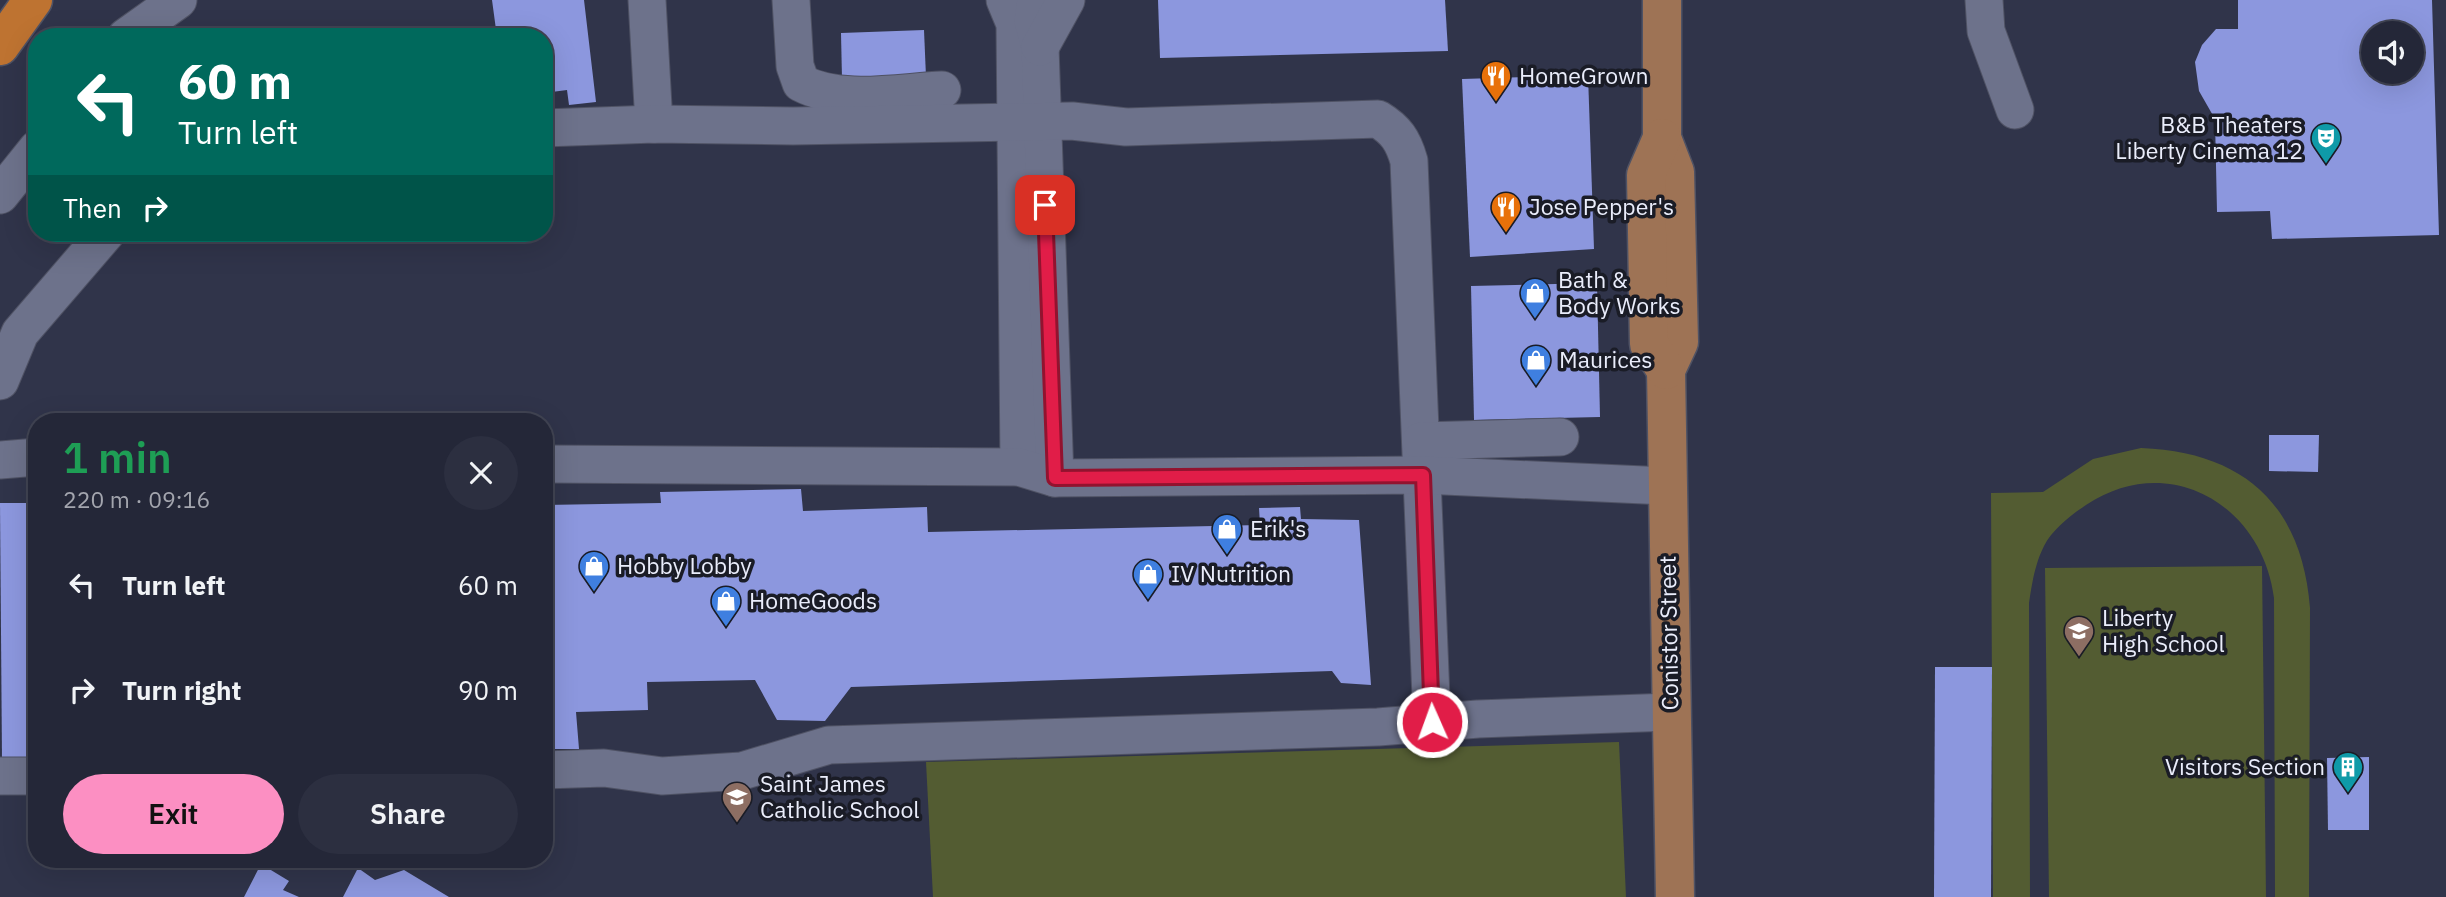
<!DOCTYPE html>
<html lang="en">
<head>
<meta charset="utf-8">
<style>
  :root { --surface:#242738; --page:#2c2f40; --text:#f1f3f6; --muted:#a3a5ae; --line:#414453; --accent:#fc8fc2 }
  body { margin:0; font-family:"IBM Plex Sans",sans-serif; background:var(--page); color:var(--text); height:100vh; display:flex; flex-direction:column; font-size:26px; white-space:nowrap }
  * { box-sizing:border-box; margin:0 }
  p { font-size:23px; color:var(--muted) }
  .icon { flex:none; width:38px; height:38px; fill:none; stroke:currentColor; stroke-width:2; stroke-linecap:round; stroke-linejoin:round }
  .map { position:relative; flex:1; overflow:hidden }
  .panel { position:absolute; left:28px; top:413px; width:525px; height:455px; display:flex; flex-direction:column; background:var(--surface); border-radius:28px; box-shadow:0 7px 28px #0002,0 0 0 2px var(--line) }
  .panel>* { flex:none }
  .guide { position:absolute; left:28px; top:28px; width:525px; height:214px; border-radius:28px; box-shadow:0 7px 28px #0002,0 0 0 2px var(--line); background:#00695c; color:#fff; overflow:hidden }
  .controls { position:absolute; left:2361px; top:21px; display:grid; gap:14px }
  .controls a { display:grid; place-items:center; width:63px; height:63px; border-radius:50%; background:var(--surface); box-shadow:0 7px 28px #0002,0 0 0 2px var(--line); font-size:35px }
  .pin { position:absolute; display:grid; place-items:center; width:60px; height:60px; color:#fff; margin:-30px; border-radius:14px; box-shadow:0 4px 10px #0006 }
  .me { position:absolute; width:77px; margin:-38px; rotate:358deg; stroke-linejoin:round; filter:drop-shadow(0 0 5px #0008) }
  .turn { display:flex; align-items:center; gap:24px; height:147px; padding:0 35px; font-size:32px }
  .turn .icon { width:91px; height:91px; stroke-width:2.5 }
  .turn b { display:block; font-size:49px; line-height:60px }
  .then { display:flex; align-items:center; height:66px; padding:0 35px; background:#0003; gap:14px; font-size:26px }
  .round { display:grid; place-items:center; flex:none; width:74px; height:74px; border-radius:37px; background:var(--page) }
  .head { display:flex; align-items:center; justify-content:space-between; height:119px; padding:0 35px }
  h1 { font-size:42px; font-weight:600; line-height:52px; color:#1e9e55 }
  .action { display:flex; gap:14px; margin-top:auto; padding:14px 35px }
  .action a { flex:1; height:80px; border-radius:42px; background:var(--accent); color:#111; font-size:28px; font-weight:600; line-height:80px; text-align:center }
  .action a+a { background:var(--page); color:var(--text) }
  ul { padding:0; list-style:none }
  li { display:flex; align-items:center; gap:21px; height:105px; padding:0 35px }
  li div { flex:1 }
  li b { display:block; font-size:26px }
  li em { font-style:normal }
  .map>svg:first-child { display:block }
  .green { fill:#535c32 }
  .building { fill:#8c97de; fill-rule:evenodd }
  .lines { fill:none; stroke-linecap:round; stroke-linejoin:round }
  .minor-casing { stroke:#4f5264; stroke-width:39 }
  .major-casing { stroke:#4f5264; stroke-width:41 }
  .highway-casing { stroke:#4f5264; stroke-width:41 }
  .minor { stroke:#6d728b; stroke-width:37 }
  .major { stroke:#9e7355; stroke-width:38 }
  .highway { stroke:#be7331; stroke-width:38 }
  .route-casing { stroke:#92132f; stroke-width:18 }
  .route { stroke:#e11d48; stroke-width:12 }
  .labels { text-anchor:middle; stroke-width:7; stroke-linejoin:round; paint-order:stroke }
  .poi-label { font-size:23px; fill:#eaedfb; stroke:#1a1c26; text-anchor:start }
  .street-label { font-size:23px; fill:#eaedfb; stroke:#1a1c26 }
</style>
</head>
<body>
<div class="map">
<svg width="2446" height="897" viewBox="0 0 2446 897">
  <rect width="100%" height="100%" fill="#30344a"/>
  <g class="green">
    <path d="M2141,448c103,4 161,57 169,160l-1,289h-34l-1,-299c-12,-94 -106,-148 -188,-93 -15,10 -34,25 -42,41 -9,18 -12,37 -15,57l1,294h-37l-2,-404 52,-1 50,-33z"/>
    <path d="M2262,566l4,331h-217l-4,-329z"/>
    <path d="M1619,742l7,155h-693l-7,-135z"/>
  </g>
  <g class="building">
    <path d="M492,0h92l12,102 -27,3 -2,-15 -23,3v-56h-47z"/>
    <path d="M1158,0h287l3,51 -288,7z"/>
    <path d="M2238,0h194l7,235 -167,4 -2,-28 -53,1 -2,-93 -16,-28 -4,-29 7,-17 14,-16h22zM2373,33h39v39h-39z"/>
    <path d="M924,30l2,47 -84,2 -1,-46z"/>
    <path d="M1588,75l6,174 -124,8 -8,-178z"/>
    <path d="M1597,283l3,134 -126,3 -3,-134z"/>
    <path d="M2269,435h50l-1,37 -49,-1z"/>
    <path d="M801,489l2,22 124,-4 1,25 332,-7 -1,-17 41,-1 1,12 58,1 12,165 -30,-2 -9,-12 -481,16 -26,34 -48,-1 -22,-40 -108,2 1,28 -72,2 3,37h-29l-6,-38v-206l117,-2 -1,-11z"/>
    <path d="M0,503h37v254l-35,2z"/>
    <path d="M1935,667h57l-1,230h-57z"/>
    <path d="M2369,757v73h-41l-1,-72z"/>
    <path d="M261,864l28,17 -6,9 16,7h-55z"/>
    <path d="M358,868l17,12 29,-10 45,27h-106z"/>
  </g>
  <g class="lines">
    <g class="minor-casing">
      <g id="minor">
        <path d="M647,0l7,124"/>
        <path d="M791,0l4,66 6,17c40,21 97,9 141,7"/>
        <path d="M1005,0l10,24 4,443"/>
        <path d="M1036,0l-3,21 7,26 15,431"/>
        <path d="M1984,0l2,31 29,79"/>
        <path d="M126,37l52,-37"/>
        <path d="M1040,47l26,-47"/>
        <path d="M544,128l110,-4 139,2 279,-5 54,6 252,-8c18,11 25,21 31,42l23,561"/>
        <path d="M0,195l37,-46"/>
        <path d="M0,381l20,-48 86,-100"/>
        <path d="M1421,441l139,-4"/>
        <path d="M0,460l37,-3"/>
        <path d="M544,464l475,3 36,11 368,-3 243,11"/>
        <path d="M544,770l60,-2 58,8 80,-5 87,-26 549,-18 100,-8 193,-7"/>
        <path d="M0,776h37"/>
      </g>
    </g>
    <g class="major-casing">
      <g id="major">
        <path d="M1662,0v138l13,34 4,170 -13,28 9,527"/>
        <path d="M1662,138l-16,37 3,169 17,26"/>
      </g>
    </g>
    <g class="highway-casing">
      <path id="highway" d="M0,46l33,-46"/>
    </g>
    <use href="#minor" class="minor"/>
    <use href="#major" class="major"/>
    <use href="#highway" class="highway"/>
  </g>
  <g class="lines">
    <g class="route-casing">
      <path id="route" d="M1045,205l10,273 368,-3 9,247"/>
    </g>
    <use href="#route" class="route"/>
  </g>
  <defs>
    <g id="restaurant-pin" transform="scale(1.575)"><path d="M0 17L-7.5 6A9.5 9.5 0 1 1 7.5 6Z" fill="#e8710a" stroke="#1a1c26"/><path d="M-5-6h1v4h1v-4h1v4h1v-4h1v5L-1.5 .5V6h-2V.5L-5-1ZM5-6V6H3V1.5H1.5Q1.5-4 5-6Z" fill="#fff"/></g>
    <g id="theatre-pin" transform="scale(1.575)"><path d="M0 17L-7.5 6A9.5 9.5 0 1 1 7.5 6Z" fill="#0f9aa8" stroke="#1a1c26"/><path d="M-5-5.5Q0-4 5-5.5V0Q5 5 0 6Q-5 5-5 0ZM-3.3-2.5H-1v1.5H-3.3ZM1-2.5H3.3v1.5H1ZM-2.8 1Q0 5.5 2.8 1Z" fill="#fff"/></g>
    <g id="shop-pin" transform="scale(1.575)"><path d="M0 17L-7.5 6A9.5 9.5 0 1 1 7.5 6Z" fill="#3f7fe0" stroke="#1a1c26"/><path d="M-5-2.5h2.3a2.7 3.5 0 0 1 5.4 0H5L5.5 6h-11ZM-1.5-2.5h3a1.5 2.3 0 0 0-3 0Z" fill="#fff"/></g>
    <g id="school-pin" transform="scale(1.575)"><path d="M0 17L-7.5 6A9.5 9.5 0 1 1 7.5 6Z" fill="#8d6e63" stroke="#1a1c26"/><path d="M0-5L7-2L0 1L-7-2ZM-4 1L0 2.5L4 1V4Q0 6-4 4Z" fill="#fff"/></g>
    <g id="building-pin" transform="scale(1.575)"><path d="M0 17L-7.5 6A9.5 9.5 0 1 1 7.5 6Z" fill="#0f9aa8" stroke="#1a1c26"/><path d="M-4-6H4V6H1V3H-1V6H-4ZM-2.5-4.3h1.7v1.8h-1.7ZM.8-4.3h1.7v1.8H.8ZM-2.5-1h1.7V.8h-1.7ZM.8-1h1.7V.8H.8Z" fill="#fff"/></g>
  </defs>
  <g fill-rule="evenodd">
    <use href="#restaurant-pin" x="1496" y="76"/>
    <use href="#theatre-pin" x="2326" y="138"/>
    <use href="#restaurant-pin" x="1506" y="207"/>
    <use href="#shop-pin" x="1535" y="293"/>
    <use href="#shop-pin" x="1536" y="360"/>
    <use href="#shop-pin" x="1227" y="529"/>
    <use href="#shop-pin" x="594" y="566"/>
    <use href="#shop-pin" x="1148" y="574"/>
    <use href="#shop-pin" x="726" y="601"/>
    <use href="#school-pin" x="2079" y="631"/>
    <use href="#building-pin" x="2348" y="767"/>
    <use href="#school-pin" x="737" y="797"/>
  </g>
  <g class="labels">
    <g class="poi-label">
      <text x="1519" y="84">HomeGrown</text>
      <text x="2303" y="133" text-anchor="end">B&amp;B Theaters<tspan x="2303" dy="26">Liberty Cinema 12</tspan></text>
      <text x="1529" y="215">Jose Pepper's</text>
      <text x="1558" y="288">Bath &amp;<tspan x="1558" dy="26">Body Works</tspan></text>
      <text x="1559" y="368">Maurices</text>
      <text x="1250" y="537">Erik's</text>
      <text x="617" y="574">Hobby Lobby</text>
      <text x="1171" y="582">IV Nutrition</text>
      <text x="749" y="609">HomeGoods</text>
      <text x="2102" y="626">Liberty<tspan x="2102" dy="26">High School</tspan></text>
      <text x="2325" y="775" text-anchor="end">Visitors Section</text>
      <text x="760" y="792">Saint James<tspan x="760" dy="26">Catholic School</tspan></text>
    </g>
    <g class="street-label">
      <text transform="translate(1669 633) rotate(-91)" y="8">Conistor Street</text>
    </g>
  </g>
</svg>
<div class="controls">
<a><svg class="icon" aria-label="sound" viewBox="0 0 24 24"><path d="M4 9h4l5-4v14l-5-4H4zM17 9q2 3 0 6"/></svg></a>
</div>
<div class="pin" style="left:1045px;top:205px;background:#d93025"><svg class="icon" aria-label="arrive" viewBox="0 0 24 24"><path d="M6 21V4h12l-3 4 3 4H6"/></svg></div>
<svg class="me" style="left:1432px;top:722px" viewBox="-20 -20 40 40"><circle r="17" fill="#e11d48" stroke="#fff" stroke-width="3"/><path d="M0-11L8 9 0 5-8 9z" fill="#fff"/></svg>
<div class="guide">
<div class="turn"><svg class="icon" aria-label="left" viewBox="0 0 24 24"><path d="M17 20v-9H6M10 6l-5 5 5 5"/></svg><div><b>60 m</b>Turn left</div></div>
<div class="then">Then<svg class="icon" aria-label="right" viewBox="0 0 24 24"><path d="M7 20v-9h11M14 6l5 5-5 5"/></svg></div>
</div>
<section class="panel">
<div class="head"><div><h1>1 min</h1><p>220 m · 09:16</p></div><a class="round"><svg class="icon" aria-label="close" viewBox="0 0 24 24"><path d="M6 6l12 12M18 6L6 18"/></svg></a></div>
<ul>
<li><svg class="icon" aria-label="left" viewBox="0 0 24 24"><path d="M17 20v-9H6M10 6l-5 5 5 5"/></svg><div><b>Turn left</b></div><em>60 m</em></li>
<li><svg class="icon" aria-label="right" viewBox="0 0 24 24"><path d="M7 20v-9h11M14 6l5 5-5 5"/></svg><div><b>Turn right</b></div><em>90 m</em></li>
</ul>
<div class="action"><a>Exit</a><a>Share</a></div>
</section>
</div>
</body>
</html>
